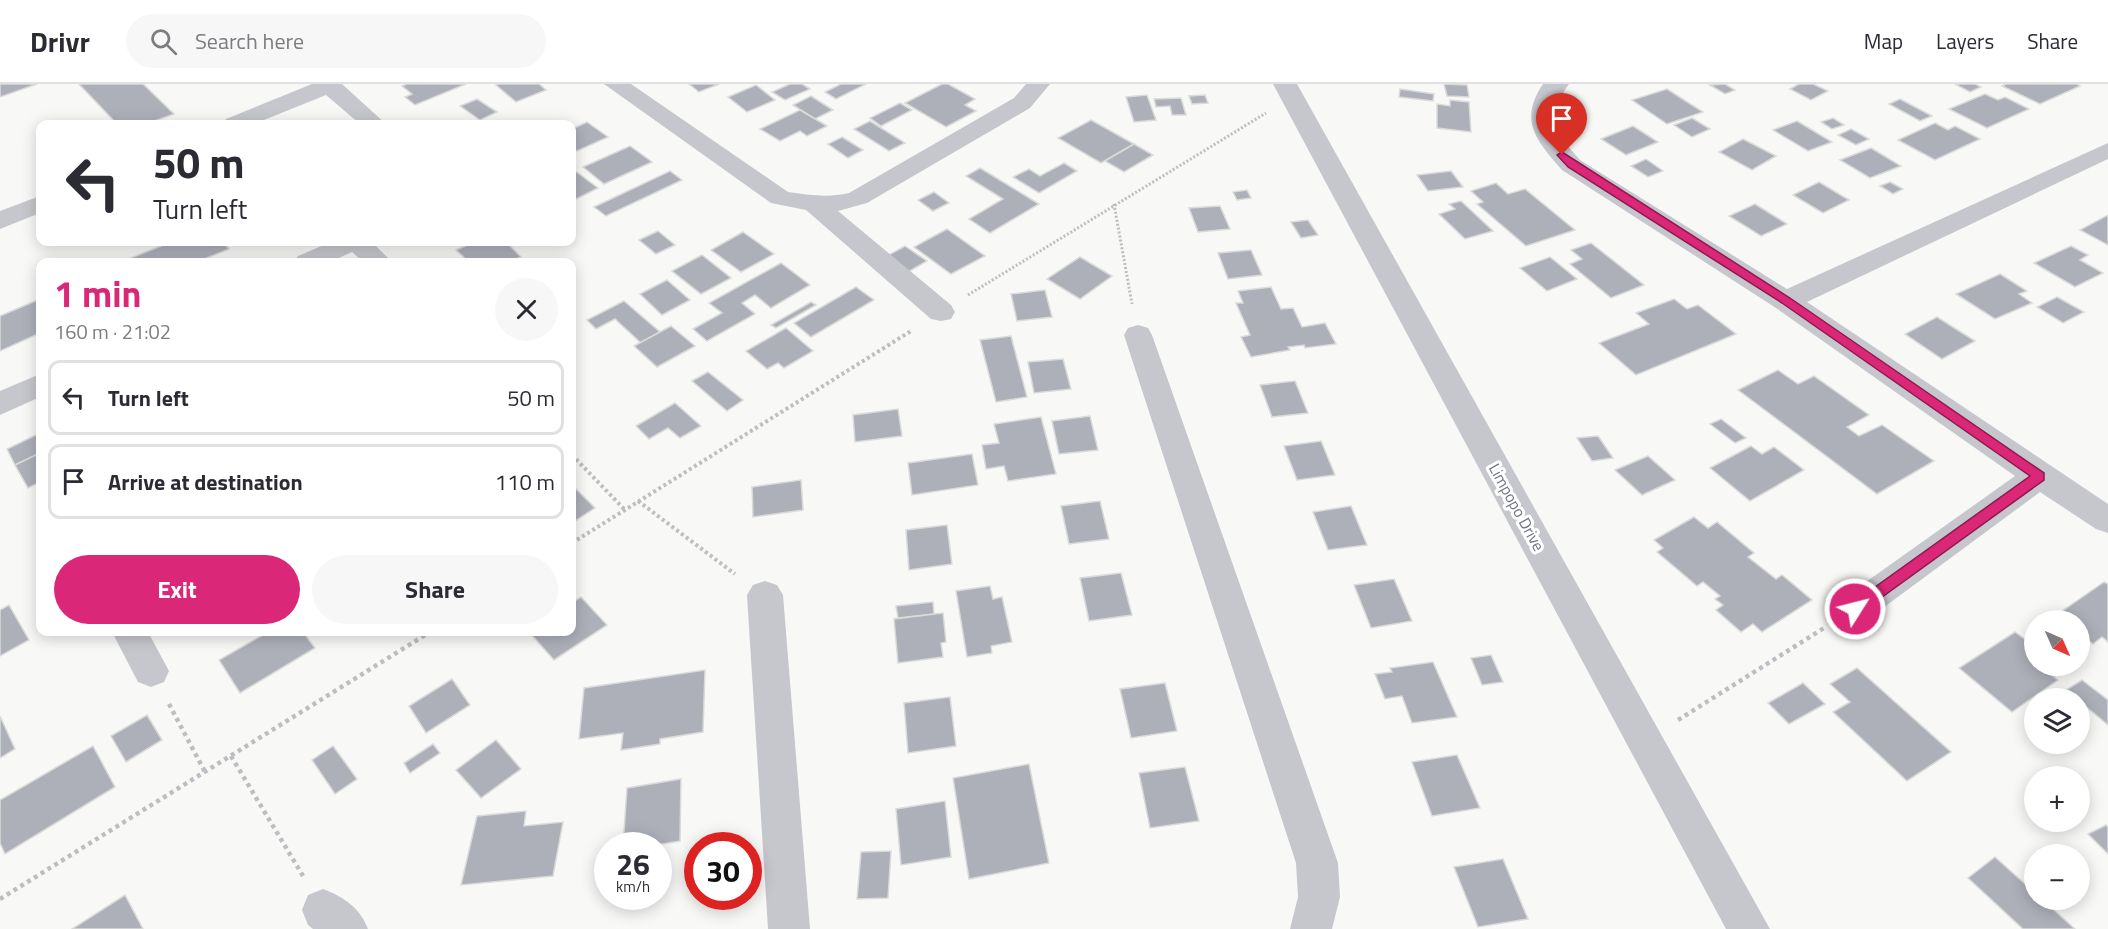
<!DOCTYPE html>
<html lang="en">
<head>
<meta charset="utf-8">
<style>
  :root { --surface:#fff; --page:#f7f7f7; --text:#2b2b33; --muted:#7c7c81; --line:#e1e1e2; --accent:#db2777 }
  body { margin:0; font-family:"Titillium Web",sans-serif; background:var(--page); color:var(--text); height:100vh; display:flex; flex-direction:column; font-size:22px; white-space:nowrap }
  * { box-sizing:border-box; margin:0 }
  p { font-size:20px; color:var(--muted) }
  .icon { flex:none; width:33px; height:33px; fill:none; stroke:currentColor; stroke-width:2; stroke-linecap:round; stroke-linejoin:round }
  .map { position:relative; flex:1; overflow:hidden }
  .side { position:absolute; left:36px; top:174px; width:540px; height:378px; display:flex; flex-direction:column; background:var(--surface); border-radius:12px; box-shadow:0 3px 15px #0003 }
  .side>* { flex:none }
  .top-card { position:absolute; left:36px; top:36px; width:540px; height:126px; border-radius:12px; box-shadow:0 3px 15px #0003; background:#fff; color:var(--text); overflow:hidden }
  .needle { width:39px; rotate:135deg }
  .tools { position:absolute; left:2024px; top:526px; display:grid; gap:12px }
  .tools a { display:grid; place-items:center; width:66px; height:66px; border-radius:50%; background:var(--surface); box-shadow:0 3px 15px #0003; font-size:30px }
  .speed { position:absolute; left:594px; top:748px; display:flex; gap:12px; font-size:30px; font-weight:700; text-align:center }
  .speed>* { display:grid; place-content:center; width:78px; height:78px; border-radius:50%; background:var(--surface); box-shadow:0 3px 15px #0003; line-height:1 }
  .speed small { font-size:15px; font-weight:400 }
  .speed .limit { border:9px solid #d22; background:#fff; color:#111 }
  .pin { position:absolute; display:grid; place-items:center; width:51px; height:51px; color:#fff; margin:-62px -26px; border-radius:50% 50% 50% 0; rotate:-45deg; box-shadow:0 0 6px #0007 }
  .pin .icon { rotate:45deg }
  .me { position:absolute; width:66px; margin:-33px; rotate:54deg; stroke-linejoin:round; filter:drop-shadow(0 0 4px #0008) }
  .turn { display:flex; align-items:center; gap:21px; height:126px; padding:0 18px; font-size:27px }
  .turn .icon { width:78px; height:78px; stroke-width:2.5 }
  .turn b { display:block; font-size:42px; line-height:51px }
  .round { display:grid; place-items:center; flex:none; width:63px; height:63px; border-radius:32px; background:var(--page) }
  .summary { display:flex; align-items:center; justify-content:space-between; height:102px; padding:0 18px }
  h1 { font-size:36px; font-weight:700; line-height:45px; color:var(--accent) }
  .primary-button { display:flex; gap:12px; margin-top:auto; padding:12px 18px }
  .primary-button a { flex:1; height:69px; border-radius:36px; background:var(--accent); color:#fff; font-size:24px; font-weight:700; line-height:69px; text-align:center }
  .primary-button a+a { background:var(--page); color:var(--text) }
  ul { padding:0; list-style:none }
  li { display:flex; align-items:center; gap:18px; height:75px; margin:0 12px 9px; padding:0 6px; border:3px solid var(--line); border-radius:12px }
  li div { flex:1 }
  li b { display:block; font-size:22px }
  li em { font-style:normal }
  header { display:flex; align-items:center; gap:36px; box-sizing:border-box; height:84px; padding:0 30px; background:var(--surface); border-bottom:2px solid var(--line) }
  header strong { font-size:28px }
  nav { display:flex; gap:33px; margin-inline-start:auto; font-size:21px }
  .search { width:420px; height:54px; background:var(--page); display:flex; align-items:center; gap:15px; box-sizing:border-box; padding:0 21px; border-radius:33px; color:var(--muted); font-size:22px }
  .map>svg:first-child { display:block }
  .building { fill:#adb0b9; stroke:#dadbd9; stroke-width:1.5 }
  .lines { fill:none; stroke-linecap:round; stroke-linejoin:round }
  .path-far2 { stroke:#bdbec2; stroke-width:3; stroke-dasharray:2 2; stroke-linecap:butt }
  .path-far1 { stroke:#bdbec2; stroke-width:4; stroke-dasharray:3 3; stroke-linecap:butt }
  .path { stroke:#bdbec2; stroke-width:4.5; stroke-dasharray:4 4; stroke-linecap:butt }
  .minor { fill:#c5c7cc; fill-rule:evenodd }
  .route { fill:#db2777; stroke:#8e194d; stroke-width:1.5 }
  .labels { text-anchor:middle; stroke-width:6; stroke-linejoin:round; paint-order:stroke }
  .street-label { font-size:16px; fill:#6b7385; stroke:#fff }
</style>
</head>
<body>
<header>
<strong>Drivr</strong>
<div class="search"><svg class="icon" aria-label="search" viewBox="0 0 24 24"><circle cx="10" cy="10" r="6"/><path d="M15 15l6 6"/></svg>Search here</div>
<nav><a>Map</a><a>Layers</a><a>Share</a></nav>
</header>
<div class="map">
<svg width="2108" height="845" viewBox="0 0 2108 845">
  <rect width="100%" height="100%" fill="#f8f9f7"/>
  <g class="building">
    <path d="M0,0h37l-37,13z"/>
    <path d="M79,0h64l31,30 -28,10h-29z"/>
    <path d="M407,0h59l-51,21 -10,-8 7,-3 -10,-8z"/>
    <path d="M499,0h40l7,6 -30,12 -20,-17z"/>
    <path d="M689,0h30l-20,8z"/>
    <path d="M790,0h12l8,5 -25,11 -13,-8z"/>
    <path d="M841,0h25l-30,15 -11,-7z"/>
    <path d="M942,0h6l27,15 -10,6 11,6 -30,16 -41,-24z"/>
    <path d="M1444,0l23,1 2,12 -22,-1z"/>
    <path d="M1725,0l10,6 -10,4 -15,-9z"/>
    <path d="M1799,0h14l15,7 -17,9 -21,-11z"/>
    <path d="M1955,0h20l6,3 -11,5z"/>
    <path d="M2006,0h71l3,2 -40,18 -38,-18z"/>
    <path d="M756,1l19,15 -28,12 -19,-15z"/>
    <path d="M1400,5l34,5 -1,7 -34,-4z"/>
    <path d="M1667,5l36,23 -36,12 -35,-24z"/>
    <path d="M1985,10l13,6 7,-3 24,12 -42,19 -38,-19z"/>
    <path d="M1147,11l9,25 -22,2 -8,-25z"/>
    <path d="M1205,11l3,8 -16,1 -3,-8z"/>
    <path d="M811,12l22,14 -18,9 -22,-14z"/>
    <path d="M1181,14l5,17h-14l-2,-9 -14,1 -2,-8z"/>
    <path d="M477,15l20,13 -17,8 -20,-14z"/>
    <path d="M1900,15l32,17 -12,5 -31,-17z"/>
    <path d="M1450,16l19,2 2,30 -34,-4v-24l13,2z"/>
    <path d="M900,19l12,7 -31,16 -11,-8z"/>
    <path d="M800,26l27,16 -20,10 -7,-5 -20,10 -20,-12z"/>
    <path d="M1692,34l18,11 -18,8 -18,-12z"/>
    <path d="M1833,34l11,7 -12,4 -11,-7z"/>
    <path d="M1091,36l43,24 -33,19 -43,-25z"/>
    <path d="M870,37l35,22 -16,8 -35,-22z"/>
    <path d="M1797,37l35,21 -24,9 -35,-21z"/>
    <path d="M587,38l21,15 -31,14 -5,-4v-18z"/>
    <path d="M1935,39l13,7 7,-4 25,13 -45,21 -37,-20z"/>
    <path d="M1633,42l25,16 -32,13 -25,-16z"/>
    <path d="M1851,45l18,10 -13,6 -18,-10z"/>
    <path d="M842,53l21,13 -15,8 -20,-14z"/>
    <path d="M1743,55l33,17 -24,14 -33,-18z"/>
    <path d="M1134,60l19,11 -29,17 -19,-11z"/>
    <path d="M630,62l22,16 -48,22 -21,-17z"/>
    <path d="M1871,64l30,18 -31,12 -30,-18z"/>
    <path d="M1646,75l17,12 -15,6 -17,-11z"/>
    <path d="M1064,79l13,8 -38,22 -26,-16 16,-8 11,7z"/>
    <path d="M980,84l59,36 -49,29 -21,-14 34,-20 -37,-23z"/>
    <path d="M574,86l24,18 -26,13v-30z"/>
    <path d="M670,87l12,9 -76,36 -12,-9z"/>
    <path d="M1451,87l12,16 -35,4 -11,-16z"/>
    <path d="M1819,98l30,18 -26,13 -30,-18z"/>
    <path d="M1890,98l13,7 -10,5 -13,-8z"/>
    <path d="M1496,99l12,11 17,-5 50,41 -49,16 -49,-42 6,-2 -12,-11z"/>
    <path d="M1247,106l4,8 -14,2 -4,-8z"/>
    <path d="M934,108l15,11 -16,8 -15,-11z"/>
    <path d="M1461,117l32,30 -28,8 -26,-25 16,-5 -6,-5z"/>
    <path d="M1755,120l32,20 -26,12 -32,-20z"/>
    <path d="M1220,122l10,23 -32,3 -9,-24z"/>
    <path d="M2108,131v30l-28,-15z"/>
    <path d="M1308,136l10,15 -17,3 -10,-16z"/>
    <path d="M947,145l38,27 -34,18 -37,-27z"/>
    <path d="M658,147l17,14 -19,9 -17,-14z"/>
    <path d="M743,148l31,22 -33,18 -30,-22z"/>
    <path d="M171,158h52l6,7 -32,13h-76z"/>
    <path d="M474,158h32l15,15 -12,5h-40l-13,-12z"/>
    <path d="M1591,159l53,42 -33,13 -41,-34 12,-5 -11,-9z"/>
    <path d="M905,162l22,15 -19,11 -21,-16z"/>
    <path d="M2071,162l17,9 -8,5 23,13 -28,14 -41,-24z"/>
    <path d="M1251,166l11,25 -34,4 -10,-26z"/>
    <path d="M702,171l29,23 -30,16 -29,-23z"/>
    <path d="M1080,173l32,19 -32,23 -33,-20z"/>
    <path d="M1550,173l27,22 -30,12 -27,-23z"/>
    <path d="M781,179l29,22 -39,23 -16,-13 -13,8 13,11 -48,27 -14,-12 29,-16 -13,-10z"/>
    <path d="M2000,190l27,17 -8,3 13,9 -37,16 -39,-25z"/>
    <path d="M667,196l23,20 -28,15 -22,-21z"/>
    <path d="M856,203l18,13 -63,37 -17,-14z"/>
    <path d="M1271,203l10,22 12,-1 9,19 23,-4 11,21 -31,4 -1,-3 -16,2 2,3 -39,7 -10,-20 9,-2 -14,-32h7l-5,-12z"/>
    <path d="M1045,206l7,27 -35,4 -6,-27z"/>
    <path d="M2057,213l27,15 -21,11 -26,-16z"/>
    <path d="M40,215v34l-40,18v-35z"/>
    <path d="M1674,215l13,10 11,-4 38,29 -100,41 -37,-32 50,-19 -13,-11z"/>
    <path d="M624,217l36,31 -19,11 -26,-24 -19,10 -9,-9z"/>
    <path d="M811,218l5,3 -40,23 -5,-3z"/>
    <path d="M1937,233l38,24 -33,18 -37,-25z"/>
    <path d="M671,242l24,20 -38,21 -23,-21z"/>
    <path d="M786,244l27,23 -29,17 -6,-5 -11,6 -21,-18z"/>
    <path d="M1011,252l16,61 -31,5 -16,-62z"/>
    <path d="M1063,275l8,30 -37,4 -6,-31z"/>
    <path d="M1778,286l20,14 16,-8 55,39 -22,12 12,9 23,-11 52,36 -57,33 -139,-104z"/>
    <path d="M708,288l35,28 -16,11 -35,-30z"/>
    <path d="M1295,297l13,32 -36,4 -12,-32z"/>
    <path d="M675,319l26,23 -21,12 -12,-10 -19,11 -13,-13z"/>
    <path d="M898,325l4,27 -47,6 -2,-27z"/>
    <path d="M1090,332l8,34 -39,4 -7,-33z"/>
    <path d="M1041,333l15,57 -48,7 -4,-15 -18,3 -4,-24 17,-2 -5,-19z"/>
    <path d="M1721,335l25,19 -11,5 -25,-19z"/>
    <path d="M40,349v20l-25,12 -8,-16z"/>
    <path d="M1598,352l15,22 -21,3 -15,-23z"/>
    <path d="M1321,357l14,34 -38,5 -13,-34z"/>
    <path d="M1751,362l11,8 12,-7 30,23 -54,31 -40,-33z"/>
    <path d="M40,369v29l-12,6 -13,-23z"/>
    <path d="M972,370l6,31 -66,10 -4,-32z"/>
    <path d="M1648,372l27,24 -33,15 -27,-25z"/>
    <path d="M801,396l2,30 -50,7 -1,-30z"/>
    <path d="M572,401l23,23 -23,15z"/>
    <path d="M1100,417l9,38 -40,5 -8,-38z"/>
    <path d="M1351,422l16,39 -39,5 -15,-38z"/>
    <path d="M1694,433l14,11 9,-6 37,31 -6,4 28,22 6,-4 30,25 -50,32 -9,-8 -12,8 -25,-22 7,-5 -8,-6 5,-3 -17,-14 -6,4 -40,-34 6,-4 -9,-8z"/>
    <path d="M947,441l5,39 -43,6 -3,-40z"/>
    <path d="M1121,489l11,42 -43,6 -9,-43z"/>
    <path d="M1394,495l18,42 -41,7 -17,-43z"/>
    <path d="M2104,498l4,2v58l-6,-5 -9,7 -14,-11v-12h-16l-8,-5z"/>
    <path d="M990,502l3,13 9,-2 10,45 -21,4 1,7 -25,4 -11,-66z"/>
    <path d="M581,513l26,28 -53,35 -25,-28h43v-29z"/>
    <path d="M933,518l1,12 -36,4 -2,-12z"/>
    <path d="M9,521l20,35 -29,16v-46z"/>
    <path d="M943,529l3,29 -5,1 2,14 -45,6 -4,-44z"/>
    <path d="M268,548h35l12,16 -75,45 -21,-33z"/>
    <path d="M2015,548l19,14v20h6l18,14 -46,32 -53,-44z"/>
    <path d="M1491,571l12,27 -21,3 -11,-27z"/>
    <path d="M1433,578l24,55 -45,6 -10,-27 -17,3 -10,-25 17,-2 -2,-4z"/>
    <path d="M1857,584l94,84 -44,29 -74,-69 17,-10 -20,-18z"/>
    <path d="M705,586l-2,62 -43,7v5l-39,6 2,-17 -44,6 5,-51z"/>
    <path d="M452,595l18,26 -44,28 -17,-27z"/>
    <path d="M2082,596l26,20v25l-42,-35z"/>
    <path d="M1165,599l12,48 -46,7 -11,-49z"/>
    <path d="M1803,599l22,21 -36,20 -21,-21z"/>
    <path d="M950,613l6,49 -48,7 -4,-50z"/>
    <path d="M147,631l15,25 -36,22 -15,-26z"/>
    <path d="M0,632l15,33 -15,9z"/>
    <path d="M496,656l25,29 -40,29 -25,-28z"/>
    <path d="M433,660l7,9 -30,20 -6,-10z"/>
    <path d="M93,662l22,41 -110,67 -5,-11v-43z"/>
    <path d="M333,662l24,33 -22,15 -23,-34z"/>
    <path d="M1457,671l23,53 -48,8 -20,-54z"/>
    <path d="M1029,680l20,99 -80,16 -16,-101z"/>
    <path d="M1185,683l14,54 -49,7 -11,-55z"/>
    <path d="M681,695l-1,62 -30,5h-27l4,-58z"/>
    <path d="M945,717l6,56 -50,8 -5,-56z"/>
    <path d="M526,727l-2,15 39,-4 -10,54 -92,9 16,-69z"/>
    <path d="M2106,741l2,2v27l-20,-20z"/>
    <path d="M891,767l-3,47 -31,1 4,-47z"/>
    <path d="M1995,773l39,35v8h9l32,29h-52l-55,-51z"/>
    <path d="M1503,775l25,60 -50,8 -24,-60z"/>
    <path d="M125,811l18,34h-71z"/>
  </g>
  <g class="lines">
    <g class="path-far2">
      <path d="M1114,120l18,100"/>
      <path d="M968,211l298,-182"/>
    </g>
    <g class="path-far1">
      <path d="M572,371l53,55"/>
      <path d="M638,417l97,73"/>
      <path d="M572,459l339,-212"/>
    </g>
    <g class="path">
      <path d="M169,620l36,68"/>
      <path d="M1678,636l146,-92"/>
      <path d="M231,672l72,120"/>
      <path d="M0,815l430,-267"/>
    </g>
    <g class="minor">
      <path d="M312,0h30l44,40h-26l-34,-29 -72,29h-32l4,-5z"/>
      <path d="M604,0h27l157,108c21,3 40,6 61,1l165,-95 12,-14h24l-20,24 -163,95 -29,8 113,94 4,7 -4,7 -10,2 -10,-2 -125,-109 -35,-7z"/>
      <path d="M1273,0h24l473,845h-44z"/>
      <path d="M1543,0h26c-24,34 -15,47 11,76l207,129 321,-146v16l-301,143 301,202v29l-12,-4 -56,-37 -172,127 -13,5 -13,-5 -5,-10 5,-10 173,-123 -239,-168 -214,-138c-25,-29 -44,-49 -19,-86z"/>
      <path d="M40,112v17l-40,16v-18z"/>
      <path d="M331,158h41l20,20h-29l-11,-10 -22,10h-36l4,-6z"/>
      <path d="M1138,241l10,3 4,7 186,528 2,34 -8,32h-42l8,-32 -2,-34 -172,-528 4,-7z"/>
      <path d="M40,290v23l-40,18v-24z"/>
      <path d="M765,497l12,4 6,10 27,334h-42l-21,-334 6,-10z"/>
      <path d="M112,548h36l21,39 -5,11 -13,5 -13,-5z"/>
      <path d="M323,805c21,8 37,19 45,40h-55l-5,-4 -6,-15 6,-15z"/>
    </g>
  </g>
  <path class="route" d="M1562,68l228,146 254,175v7l-184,133h-10l-2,-4 2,-4 180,-129 -248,-173 -214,-136 -11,-12z"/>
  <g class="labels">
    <g class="street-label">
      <text transform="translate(1517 423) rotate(61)" y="6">Limpopo Drive</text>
    </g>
  </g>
</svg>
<div class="tools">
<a><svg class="needle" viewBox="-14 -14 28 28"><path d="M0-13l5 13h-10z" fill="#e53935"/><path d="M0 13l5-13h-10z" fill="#7c7c81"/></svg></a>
<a><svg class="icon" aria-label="layers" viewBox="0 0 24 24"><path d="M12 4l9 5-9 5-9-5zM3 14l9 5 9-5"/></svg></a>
<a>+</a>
<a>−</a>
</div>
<div class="speed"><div>26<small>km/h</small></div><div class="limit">30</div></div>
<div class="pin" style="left:1562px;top:71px;background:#d93025"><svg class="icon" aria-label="arrive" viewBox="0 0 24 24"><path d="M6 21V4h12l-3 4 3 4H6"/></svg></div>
<svg class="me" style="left:1855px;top:525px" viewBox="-20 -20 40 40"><circle r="17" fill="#db2777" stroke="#fff" stroke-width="3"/><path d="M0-11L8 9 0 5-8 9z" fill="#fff"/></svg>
<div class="top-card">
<div class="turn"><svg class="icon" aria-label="left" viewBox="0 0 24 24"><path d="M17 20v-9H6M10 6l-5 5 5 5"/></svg><div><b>50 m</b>Turn left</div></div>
</div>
<section class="side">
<div class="summary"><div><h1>1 min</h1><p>160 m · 21:02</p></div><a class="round"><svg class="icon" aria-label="close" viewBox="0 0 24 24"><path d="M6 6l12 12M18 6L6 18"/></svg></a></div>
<ul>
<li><svg class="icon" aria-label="left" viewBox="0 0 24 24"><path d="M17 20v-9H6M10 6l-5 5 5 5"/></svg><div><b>Turn left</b></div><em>50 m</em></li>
<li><svg class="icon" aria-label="arrive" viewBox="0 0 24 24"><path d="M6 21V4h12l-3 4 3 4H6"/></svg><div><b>Arrive at destination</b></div><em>110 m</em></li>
</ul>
<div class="primary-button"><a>Exit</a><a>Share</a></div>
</section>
</div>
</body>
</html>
